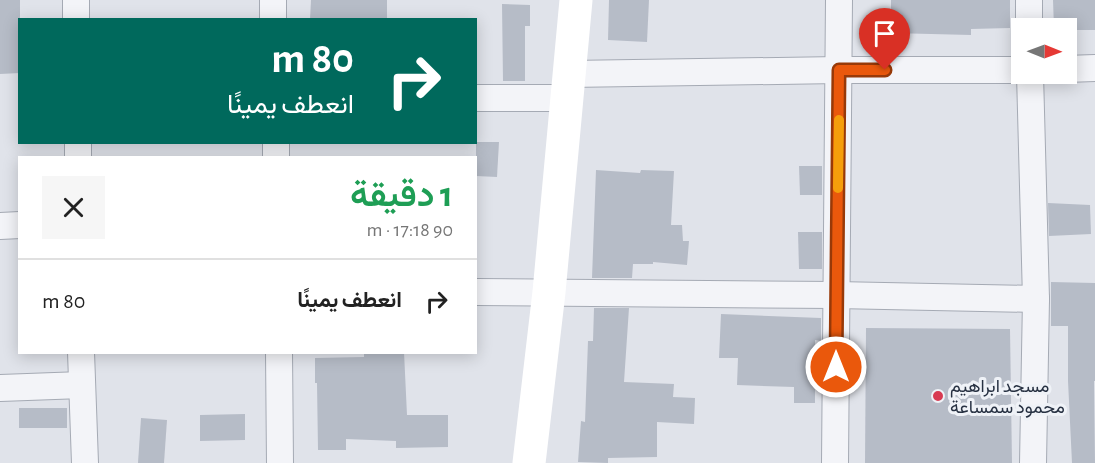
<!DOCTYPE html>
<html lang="ar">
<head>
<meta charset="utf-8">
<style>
  :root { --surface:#fff; --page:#f6f6f6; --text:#222; --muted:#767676; --line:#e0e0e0 }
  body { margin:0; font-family:"Alegreya Sans",Vazirmatn,sans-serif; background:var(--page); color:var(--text); direction:rtl; height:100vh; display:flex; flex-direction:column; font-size:22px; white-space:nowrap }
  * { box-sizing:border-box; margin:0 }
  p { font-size:20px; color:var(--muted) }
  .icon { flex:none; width:33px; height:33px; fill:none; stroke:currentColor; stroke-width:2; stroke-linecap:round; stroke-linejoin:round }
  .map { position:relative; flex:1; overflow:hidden; direction:ltr }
  .drawer { position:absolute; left:18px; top:156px; width:459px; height:198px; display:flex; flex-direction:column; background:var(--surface); border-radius:0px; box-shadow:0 3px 15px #0003; direction:rtl }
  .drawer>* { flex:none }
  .top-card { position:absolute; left:18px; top:18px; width:459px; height:126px; border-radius:0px; box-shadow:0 3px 15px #0003; direction:rtl; background:#00695c; color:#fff; overflow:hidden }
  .needle { width:39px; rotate:91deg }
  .tools { position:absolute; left:1011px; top:18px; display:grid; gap:12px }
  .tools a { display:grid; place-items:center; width:66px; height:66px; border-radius:0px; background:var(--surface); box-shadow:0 3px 15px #0003; font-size:30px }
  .pin { position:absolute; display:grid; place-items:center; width:51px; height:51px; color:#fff; margin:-62px -26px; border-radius:50% 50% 50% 0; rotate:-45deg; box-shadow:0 0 6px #0007 }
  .pin .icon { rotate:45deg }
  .me { position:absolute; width:66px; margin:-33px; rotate:0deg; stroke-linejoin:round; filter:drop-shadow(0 0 4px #0008) }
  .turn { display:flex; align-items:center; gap:21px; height:126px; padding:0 24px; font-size:27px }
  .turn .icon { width:78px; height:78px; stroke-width:2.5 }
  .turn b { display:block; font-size:42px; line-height:51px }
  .round { display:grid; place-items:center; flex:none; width:63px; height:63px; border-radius:0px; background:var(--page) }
  .head { display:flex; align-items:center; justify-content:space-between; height:102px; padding:0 24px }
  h1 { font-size:36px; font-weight:600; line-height:45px; color:#1e9e55 }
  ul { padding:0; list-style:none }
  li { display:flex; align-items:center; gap:18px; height:84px; padding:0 24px; border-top:2px solid var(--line) }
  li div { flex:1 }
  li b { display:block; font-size:22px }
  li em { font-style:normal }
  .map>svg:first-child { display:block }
  .building { fill:#b6bcc7 }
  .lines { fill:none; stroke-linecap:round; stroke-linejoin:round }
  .street-casing { stroke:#a5aab4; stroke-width:28 }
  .street { stroke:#f3f4f8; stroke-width:26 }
  .secondary { stroke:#fff; stroke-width:33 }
  .route-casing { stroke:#983908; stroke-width:15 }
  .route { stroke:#ea580c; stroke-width:10 }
  .slow { stroke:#f59e0b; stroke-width:10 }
  .poi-dot { fill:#d83b52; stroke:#eff2f7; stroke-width:2 }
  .labels { text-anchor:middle; stroke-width:6; stroke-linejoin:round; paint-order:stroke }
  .poi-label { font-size:18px; fill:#273142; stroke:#eff2f7; text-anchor:start }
</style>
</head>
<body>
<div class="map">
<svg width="1095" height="463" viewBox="0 0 1095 463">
  <rect width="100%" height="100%" fill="#e0e3ea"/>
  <g class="building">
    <path d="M0,0h20v73l-20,1z"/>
    <path d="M311,0h76v20h-77z"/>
    <path d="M609,0h40l-2,42 -39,-2z"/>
    <path d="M891,0h119v28l-39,1v6l-80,-2z"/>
    <path d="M1053,0h42v30h-29v-2h-12z"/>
    <path d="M502,4l28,1v21h-5v55h-22z"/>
    <path d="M476,142h23l-2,35 -21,-1z"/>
    <path d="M799,166h23v29h-22z"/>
    <path d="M596,170l44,3 1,-3 33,1 -3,54h11l1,16h6l-2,24 -34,-3v2h-20l-1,14h-40z"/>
    <path d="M1048,203l42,2 1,29 -42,2z"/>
    <path d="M798,232h24v37h-23z"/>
    <path d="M1051,282l44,1v98h-1l1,82h-23l-4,-82v-55h-17z"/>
    <path d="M594,308h35l-5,74 50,2 -1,13 22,1 -1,26 -37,-2v35l-49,1v5l-30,-1 3,-41 4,1 3,-81h5z"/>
    <path d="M721,314l100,4v23l-6,-1v63h-21v-16l-57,-2 1,-27h-19z"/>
    <path d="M866,328l144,1 2,134h-147z"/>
    <path d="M364,352h40l3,63h41v32l-52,1v-7l-50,-2v11h-28l-1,-67h-2v-25l49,-1z"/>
    <rect x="19" y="408" width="48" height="20"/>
    <path d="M245,414v26l-45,1v-26z"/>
    <path d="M141,418l26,2 -3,43h-26z"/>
  </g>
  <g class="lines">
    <g class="street-casing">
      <g id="street">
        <path d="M76,0v20"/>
        <path d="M273,0v20"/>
        <path d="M1029,0v28"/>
        <path d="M1066,69l29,-1"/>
        <path d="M569,74l270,-4h183"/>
        <path d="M1030,74l6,225 -3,164"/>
        <path d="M476,98h92"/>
        <path d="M78,142v16"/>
        <path d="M276,142v16"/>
        <path d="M0,226l20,-1"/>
        <path d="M476,292l360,3 200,4"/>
        <path d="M81,352l4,111"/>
        <path d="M279,352l1,111"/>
        <path d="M0,388l82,-3"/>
        <path d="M835,463l4,-463"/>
      </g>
    </g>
    <use href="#street" class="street"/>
    <path class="secondary" d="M529,463l20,-171 27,-292"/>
  </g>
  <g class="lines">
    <g class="route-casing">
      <path id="route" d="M836,367l3,-297h46"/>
    </g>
    <use href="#route" class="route"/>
    <path class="slow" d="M838,188l1,-68"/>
  </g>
  <circle class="poi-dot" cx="938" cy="396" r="6"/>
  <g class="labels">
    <g class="poi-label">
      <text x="950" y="392">مسجد ابراهيم<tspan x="950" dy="21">محمود سمساعة</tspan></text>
    </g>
  </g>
</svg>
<div class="tools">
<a><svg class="needle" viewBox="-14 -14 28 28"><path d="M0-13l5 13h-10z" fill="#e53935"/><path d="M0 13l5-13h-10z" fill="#767676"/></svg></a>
</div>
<div class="pin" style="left:885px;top:70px;background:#d93025"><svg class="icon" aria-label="arrive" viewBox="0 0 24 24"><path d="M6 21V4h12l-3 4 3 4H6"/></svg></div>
<svg class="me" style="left:836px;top:367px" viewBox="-20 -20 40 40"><circle r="17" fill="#ea580c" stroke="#fff" stroke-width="3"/><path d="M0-11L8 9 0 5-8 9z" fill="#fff"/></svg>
<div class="top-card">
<div class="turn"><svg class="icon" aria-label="right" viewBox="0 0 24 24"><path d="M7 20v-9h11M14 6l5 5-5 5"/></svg><div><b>80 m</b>انعطف يمينًا</div></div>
</div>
<section class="drawer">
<div class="head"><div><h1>1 دقيقة</h1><p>90 m · 17:18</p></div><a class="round"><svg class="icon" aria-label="close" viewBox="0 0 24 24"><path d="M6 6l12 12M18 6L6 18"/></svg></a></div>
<ul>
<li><svg class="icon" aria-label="right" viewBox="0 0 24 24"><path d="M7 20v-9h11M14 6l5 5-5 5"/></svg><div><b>انعطف يمينًا</b></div><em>80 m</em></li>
</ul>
</section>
</div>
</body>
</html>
